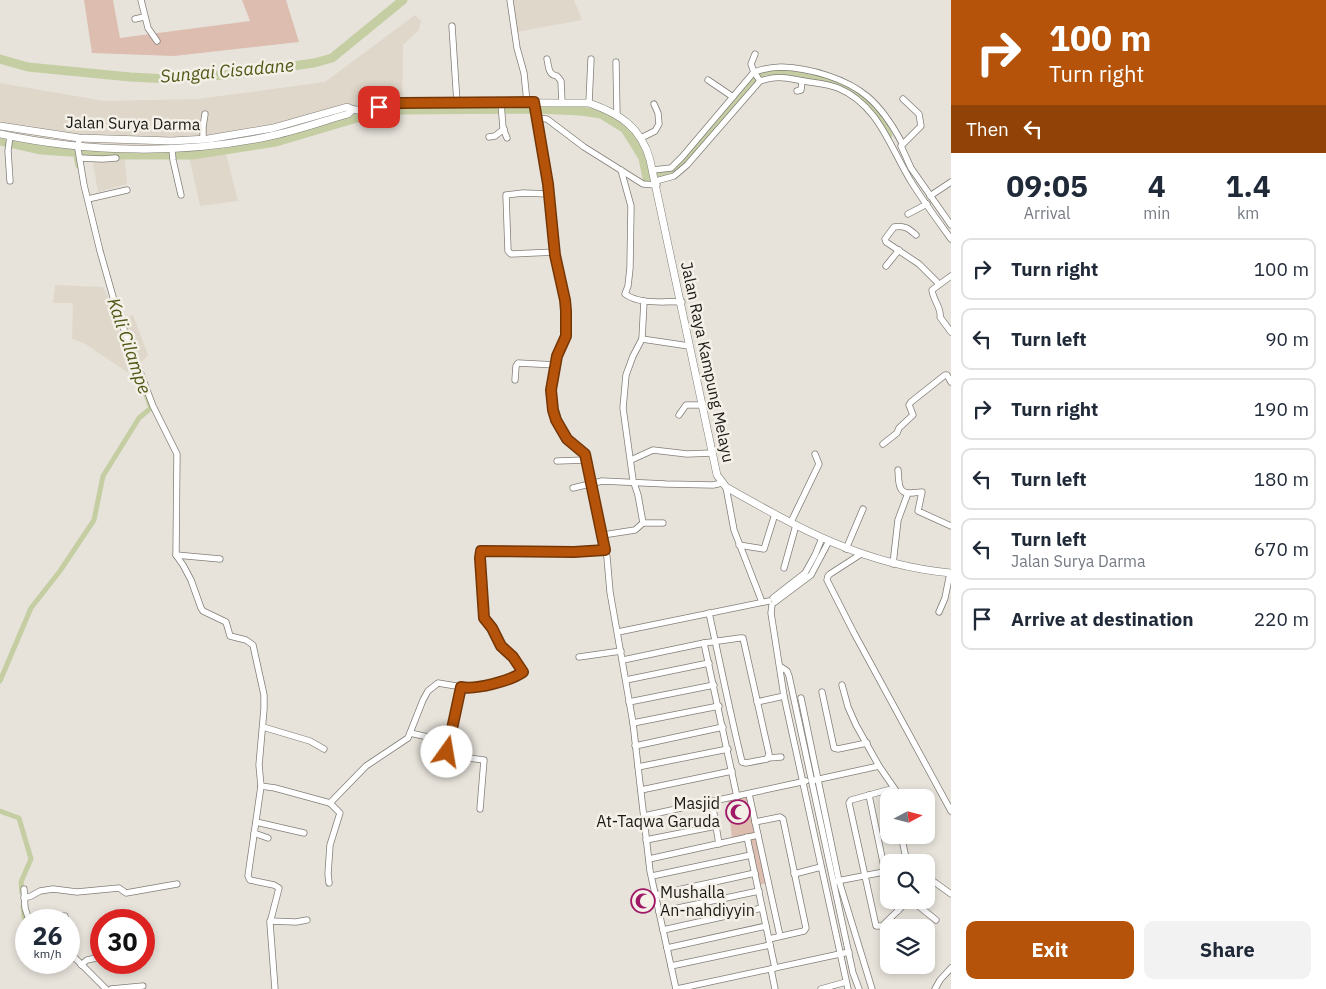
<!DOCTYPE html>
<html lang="en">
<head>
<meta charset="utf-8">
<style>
  :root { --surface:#fff; --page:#f2f2f3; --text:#1f2937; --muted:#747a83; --line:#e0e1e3; --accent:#b45309 }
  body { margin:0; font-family:"IBM Plex Sans",sans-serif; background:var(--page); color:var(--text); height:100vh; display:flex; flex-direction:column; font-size:19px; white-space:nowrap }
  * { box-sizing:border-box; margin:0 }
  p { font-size:16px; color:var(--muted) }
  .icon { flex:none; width:28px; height:28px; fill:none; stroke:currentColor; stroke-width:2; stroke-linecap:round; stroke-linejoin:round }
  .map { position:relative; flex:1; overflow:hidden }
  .panel { display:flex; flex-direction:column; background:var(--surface); width:375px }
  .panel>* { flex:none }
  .top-card { background:#b45309; color:#fff; overflow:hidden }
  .needle { width:32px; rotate:83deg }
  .tools { position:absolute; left:880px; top:789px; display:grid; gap:10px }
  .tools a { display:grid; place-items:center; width:55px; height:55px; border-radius:10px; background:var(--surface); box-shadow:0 2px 8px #0003; font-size:25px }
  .speed { position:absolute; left:15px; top:909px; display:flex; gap:10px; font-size:25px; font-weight:700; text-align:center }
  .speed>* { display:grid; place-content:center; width:65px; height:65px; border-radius:50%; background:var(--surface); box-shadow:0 2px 8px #0003; line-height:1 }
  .speed small { font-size:12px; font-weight:400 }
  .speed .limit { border:8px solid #d22; background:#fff; color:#111 }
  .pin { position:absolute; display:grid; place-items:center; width:42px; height:42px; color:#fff; margin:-21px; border-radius:10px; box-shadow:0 2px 8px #0006 }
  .me { position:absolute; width:55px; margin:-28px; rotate:13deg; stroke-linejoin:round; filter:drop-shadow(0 0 4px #0008) }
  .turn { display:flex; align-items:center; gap:18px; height:105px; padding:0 15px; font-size:22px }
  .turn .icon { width:65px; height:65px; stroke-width:2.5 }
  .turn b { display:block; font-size:35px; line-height:42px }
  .then { display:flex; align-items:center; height:48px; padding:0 15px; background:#0003; gap:10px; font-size:19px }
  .eta { display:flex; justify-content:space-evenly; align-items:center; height:85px; text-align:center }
  .eta b { font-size:30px; font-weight:700; line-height:35px }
  .button { display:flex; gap:10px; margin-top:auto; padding:10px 15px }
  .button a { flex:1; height:58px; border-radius:10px; background:var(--accent); color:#fff; font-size:20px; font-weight:700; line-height:58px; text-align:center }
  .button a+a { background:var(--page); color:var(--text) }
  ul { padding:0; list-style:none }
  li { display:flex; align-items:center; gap:15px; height:62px; margin:0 10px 8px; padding:0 5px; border:2px solid var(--line); border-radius:10px }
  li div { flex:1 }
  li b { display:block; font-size:19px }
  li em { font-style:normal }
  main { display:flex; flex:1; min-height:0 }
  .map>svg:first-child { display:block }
  .built { fill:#dfd7c9 }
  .green { fill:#dcbdaf }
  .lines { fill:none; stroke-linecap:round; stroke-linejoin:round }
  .canal { stroke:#c5cea3; stroke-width:5 }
  .river { stroke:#c5cea3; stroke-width:9 }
  .minor-casing { stroke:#827e78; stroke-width:7 }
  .major-casing { stroke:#827e78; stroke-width:8 }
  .minor { stroke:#fff; stroke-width:5.5 }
  .major { stroke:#fff; stroke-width:7 }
  .route-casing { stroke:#753606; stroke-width:12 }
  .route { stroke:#b45309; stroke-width:9 }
  .labels { text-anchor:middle; stroke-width:5; stroke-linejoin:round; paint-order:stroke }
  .street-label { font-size:16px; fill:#1a1916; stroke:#f4f0e8 }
  .poi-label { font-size:16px; fill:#1a1916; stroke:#f4f0e8; text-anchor:end }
  .water-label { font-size:18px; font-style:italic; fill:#4e5815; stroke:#f4f0e8 }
</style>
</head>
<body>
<main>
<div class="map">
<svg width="951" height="989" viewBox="0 0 951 989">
  <rect width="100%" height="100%" fill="#e7e3db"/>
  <g class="built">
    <path d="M510,0h64l8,20 -66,12z"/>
    <path d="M415,15l6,6 -2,9 -16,15 -1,70 -27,1 -102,28 -47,9 12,48 -38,5 -11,-50 -64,2 2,26 -29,8 -6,-35 -78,-9 -14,-4v-61l104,18 93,-2 128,-17z"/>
    <path d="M55,285l48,2 16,33 14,-5 15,40 -14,15 -7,2 -43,-29 -12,-4 1,-36h-20z"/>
  </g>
  <g class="green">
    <path d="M84,0h29l7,38 130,-17 -8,-21h44l13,42 -125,14 -82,-3z"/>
    <path d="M748,796l8,38 -24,5 -4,-40z"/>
    <path d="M758,836l10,47 -10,2 -11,-48z"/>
  </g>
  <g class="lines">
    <g class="canal">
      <path d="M75,152l3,14"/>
      <path d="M0,681l31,-73 29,-37 34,-51 9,-44 36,-58 12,-10 -27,-72"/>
      <path d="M0,811l19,7 12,41 -10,23 1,11"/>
      <path d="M23,907l1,10 3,3"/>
    </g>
    <g class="river">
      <path d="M0,59l28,8 102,10 40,2 67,-5 77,-11 18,-5 71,-58"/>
      <path d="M0,141l41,9 70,5h81l84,-13 81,-24 42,-8 137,-1 45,2 20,3 24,15 18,29 4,20 20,-3 19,-13 67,-84 13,-8 49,9 39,13 25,25 9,18"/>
    </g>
    <g class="minor-casing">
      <g id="minor">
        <path d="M141,0l7,28 9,13"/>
        <path d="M510,0l7,48 7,25 3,29"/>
        <path d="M135,19l9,-2"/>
        <path d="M452,26l5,77"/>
        <path d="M547,59c2,8 1,16 10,17l4,5 1,22"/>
        <path d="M616,62l1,53"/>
        <path d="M708,80l25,17"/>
        <path d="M760,81l-6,-9c9,-3 17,-5 27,-5 28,1 65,11 87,30 15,13 25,29 34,46"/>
        <path d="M797,91l4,-1 1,-9"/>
        <path d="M534,102l13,82 10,82 8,34 1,11v25l-9,21 -6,33 2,21 3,9 11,19 18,16 9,41 13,61 3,35 23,131 17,148 26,118"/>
        <path d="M501,103l2,25 4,10"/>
        <path d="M589,103l2,-44"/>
        <path d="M536,118l11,1 37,28 59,37 14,1"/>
        <path d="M489,137l6,-1 9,-7"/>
        <path d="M79,138l-1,11 6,36 16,66 17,60 36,95 24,48 -1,101 7,10 8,15 10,28 2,3 23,11 4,14 16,4 7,5 11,50v14l-5,56 2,21 -13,90 2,4 24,5 5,3 -9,35 5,66"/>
        <path d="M641,138l14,-7 4,-7 -1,-11 -4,-9"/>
        <path d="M203,139v-12l2,-13"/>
        <path d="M902,145l19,-19 -2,-12 -16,-15"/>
        <path d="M901,146l10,22 40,57"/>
        <path d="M172,149l1,11 8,35"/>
        <path d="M80,158l22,1 14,-1"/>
        <path d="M621,170l10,36 -1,62 -2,18 -3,8c15,11 38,7 57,8"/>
        <path d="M653,170l18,-2 11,-11 72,-85 -3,-8 4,-10"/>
        <path d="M10,181l-2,-30 2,-15"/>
        <path d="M656,181l18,-5 13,-11 73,-84c18,-6 26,-3 44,0 11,2 24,3 34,7 41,17 52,60 74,95 12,19 26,38 39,56"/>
        <path d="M549,194l-26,-1 -17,2 2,56 3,3 44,-2"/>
        <path d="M930,196l21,-14"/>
        <path d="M88,199l39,-9"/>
        <path d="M908,214l19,-10"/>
        <path d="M916,235c-7,-6 -11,-10 -22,-8l-9,12 1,3 33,22 20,20"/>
        <path d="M886,266l13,-16"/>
        <path d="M951,276l-19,14c1,10 10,19 8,27l11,15"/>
        <path d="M644,301l-2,38 -9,17 -7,19 -3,33 10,72 5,15 5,28h20"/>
        <path d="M642,339l47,7"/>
        <path d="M515,380l1,-14 2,-3 38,2"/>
        <path d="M679,415l7,-10h16"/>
        <path d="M883,444l14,-11 2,-5 14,-13 -4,-10 2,-3 34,-27h2l4,7"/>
        <path d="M631,460l22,-10 34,4 25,-1"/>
        <path d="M557,461l29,-1"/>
        <path d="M898,470c1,9 -1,24 12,23 4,0 8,-1 12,-1l-4,19 33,15"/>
        <path d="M726,487l8,43 28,72"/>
        <path d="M573,488l29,-7 64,3 47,1 9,-2"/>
        <path d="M791,522l28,-58 -4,-10"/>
        <path d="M603,535l32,-5 8,-7"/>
        <path d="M739,545l25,4 11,-35"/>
        <path d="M846,549l17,-40"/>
        <path d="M861,554l-31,20 -2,2 -1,4 27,53 97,178"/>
        <path d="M176,555l44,4"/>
        <path d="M893,564l5,-44 10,-27"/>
        <path d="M784,568l12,-43"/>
        <path d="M773,598l32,-25 10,-18 7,-17"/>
        <path d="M775,602l36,-27 18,-34"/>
        <path d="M772,605l-1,8 13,83 64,293"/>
        <path d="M939,612l6,-14 5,-25"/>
        <path d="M618,632l151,-31"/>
        <path d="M704,643l33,154"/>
        <path d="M579,657l42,-6"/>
        <path d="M623,660l81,-17 36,-5h3l26,116 -2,5 -21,4 -4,-1c-12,-49 -22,-100 -33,-149"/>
        <path d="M781,667l6,4 2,5 64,297 6,16"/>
        <path d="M626,680l83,-17"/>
        <path d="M842,685l6,22 8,18 23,41 22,32"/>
        <path d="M461,687l-14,65 6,4 31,4 -4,49"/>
        <path d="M822,692l12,56 4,1 29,-6"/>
        <path d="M801,698l38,183 33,108"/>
        <path d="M629,702l85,-17"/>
        <path d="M757,702l27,-6"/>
        <path d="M633,723l86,-17"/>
        <path d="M263,727l47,14 14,8"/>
        <path d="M410,733l18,4h14l7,6"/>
        <path d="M635,746l88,-19"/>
        <path d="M768,758l13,-1"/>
        <path d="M638,767l90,-18"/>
        <path d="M815,780l64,-14"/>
        <path d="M261,786l14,2 55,15 36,-37 42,-28 15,-38 5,-9 10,-8 30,5 25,-4 30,-12 -10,-15 -12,-11 -9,-18 -8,-10 -4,-61 1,-6 93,1 31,-2"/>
        <path d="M891,789l-40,11 -2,3 27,123h6l27,-26"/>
        <path d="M641,790l91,-19"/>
        <path d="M749,794l31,142"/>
        <path d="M869,795l16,77"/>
        <path d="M712,802l7,42"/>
        <path d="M644,816l162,-35"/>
        <path d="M256,822l48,11"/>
        <path d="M755,822l25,-5 3,2 23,109 -2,3 -35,8"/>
        <path d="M254,833l14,5"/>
        <path d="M901,835l5,23 -1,4"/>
        <path d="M747,837l28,131"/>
        <path d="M646,840l70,-14"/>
        <path d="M649,859l109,-24"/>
        <path d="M794,874l27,-7"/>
        <path d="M652,876l99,-21"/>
        <path d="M926,876l25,18"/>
        <path d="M837,881l52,-10"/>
        <path d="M329,883l-1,-9 2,-29 10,-32 -10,-10"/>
        <path d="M24,889l1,19 4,12"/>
        <path d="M655,895l100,-22"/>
        <path d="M24,898l7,-2 9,-5 13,-2 24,3 42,-4 7,5 51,-9"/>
        <path d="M896,900l2,11"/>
        <path d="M911,900l25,20"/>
        <path d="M659,912l100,-21"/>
        <path d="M41,920l24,-4"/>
        <path d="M270,921l26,1 11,-2"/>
        <path d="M663,930l99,-22"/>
        <path d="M667,948l99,-22"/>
        <path d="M69,952l37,37"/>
        <path d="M81,965l6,-5 14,-3"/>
        <path d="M671,966l99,-21"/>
        <path d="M771,969l4,20"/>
        <path d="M111,989l32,-3"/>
        <path d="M677,989l172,-37"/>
        <path d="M821,989l25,-7"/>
        <path d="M935,989l5,-9 11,-12"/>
      </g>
    </g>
    <g class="major-casing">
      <g id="major">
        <path d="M0,126l79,12 92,3 37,-2 65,-11 74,-21c16,9 39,-3 57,-4 61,-1 123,0 185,0 31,11 52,24 61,57l67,315 9,12c74,42 138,78 225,86"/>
        <path d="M0,134c87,19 188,21 275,1 24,-5 48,-14 73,-21l4,-4"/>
      </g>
    </g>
    <use href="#minor" class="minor"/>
    <use href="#major" class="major"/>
  </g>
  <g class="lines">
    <g class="route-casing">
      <path id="route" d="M379,107l21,-4 134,-1 14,82 7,71 10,45 1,11v25l-9,20 -6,34 2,20 3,10 11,19 18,15 20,96 -31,2 -93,-1 -1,7 4,60 8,10 9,18 12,11 10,15c-13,9 -47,18 -62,15l-14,65"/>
    </g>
    <use href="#route" class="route"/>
  </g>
  <defs>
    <g id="mosque-ring" transform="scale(1.25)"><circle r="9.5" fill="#f4f0e8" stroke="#a01967" stroke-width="1.5"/><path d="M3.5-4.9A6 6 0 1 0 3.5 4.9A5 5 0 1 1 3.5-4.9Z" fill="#a01967"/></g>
  </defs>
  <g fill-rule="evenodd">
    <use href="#mosque-ring" x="738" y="812"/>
    <use href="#mosque-ring" x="643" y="901"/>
  </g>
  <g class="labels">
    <g class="street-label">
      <text transform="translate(133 123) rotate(1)" y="6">Jalan Surya Darma</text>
      <text transform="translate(708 362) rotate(78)" y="6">Jalan Raya Kampung Melayu</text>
    </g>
    <g class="poi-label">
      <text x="720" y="809">Masjid<tspan x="720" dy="18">At-Taqwa Garuda</tspan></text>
      <text x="660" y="898" text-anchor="start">Mushalla<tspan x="660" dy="18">An-nahdiyyin</tspan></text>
    </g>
    <g class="water-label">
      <text transform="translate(227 71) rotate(-5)" y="6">Sungai Cisadane</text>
      <text transform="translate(129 346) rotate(71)" y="6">Kali Cilampe</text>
    </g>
  </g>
</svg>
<div class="tools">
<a><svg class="needle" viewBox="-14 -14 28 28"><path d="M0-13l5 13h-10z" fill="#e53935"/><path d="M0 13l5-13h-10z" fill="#747a83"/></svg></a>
<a><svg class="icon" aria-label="search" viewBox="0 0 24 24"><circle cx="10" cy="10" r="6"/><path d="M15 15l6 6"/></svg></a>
<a><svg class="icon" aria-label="layers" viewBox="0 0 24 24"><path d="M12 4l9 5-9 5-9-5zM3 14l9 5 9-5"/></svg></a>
</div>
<div class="speed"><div>26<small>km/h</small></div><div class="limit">30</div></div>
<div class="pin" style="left:379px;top:107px;background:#d93025"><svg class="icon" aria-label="arrive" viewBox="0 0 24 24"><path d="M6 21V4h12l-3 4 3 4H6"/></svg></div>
<svg class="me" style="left:447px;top:752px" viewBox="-20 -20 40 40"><circle r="19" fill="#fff"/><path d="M0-13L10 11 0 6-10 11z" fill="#b45309"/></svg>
</div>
<section class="panel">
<div class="top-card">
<div class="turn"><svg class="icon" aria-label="right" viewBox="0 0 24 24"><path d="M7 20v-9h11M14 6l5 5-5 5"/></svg><div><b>100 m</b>Turn right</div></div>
<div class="then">Then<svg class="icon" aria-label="left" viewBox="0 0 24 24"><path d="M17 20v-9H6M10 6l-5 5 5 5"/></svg></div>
</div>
<div class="eta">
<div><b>09:05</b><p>Arrival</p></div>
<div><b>4</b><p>min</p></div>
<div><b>1.4</b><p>km</p></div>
</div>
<ul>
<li><svg class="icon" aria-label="right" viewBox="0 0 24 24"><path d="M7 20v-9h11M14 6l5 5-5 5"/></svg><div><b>Turn right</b></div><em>100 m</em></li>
<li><svg class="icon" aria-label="left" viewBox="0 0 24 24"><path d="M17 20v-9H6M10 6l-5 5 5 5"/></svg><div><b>Turn left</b></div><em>90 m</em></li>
<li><svg class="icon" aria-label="right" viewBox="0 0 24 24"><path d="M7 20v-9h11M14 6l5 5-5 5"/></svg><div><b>Turn right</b></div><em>190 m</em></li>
<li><svg class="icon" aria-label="left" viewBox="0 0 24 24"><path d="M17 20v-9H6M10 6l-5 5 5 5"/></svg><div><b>Turn left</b></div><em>180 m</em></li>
<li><svg class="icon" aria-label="left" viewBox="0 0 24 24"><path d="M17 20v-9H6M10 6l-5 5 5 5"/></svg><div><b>Turn left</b><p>Jalan Surya Darma</p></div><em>670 m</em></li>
<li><svg class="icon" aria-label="arrive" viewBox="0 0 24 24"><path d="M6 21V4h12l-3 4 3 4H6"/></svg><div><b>Arrive at destination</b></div><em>220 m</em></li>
</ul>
<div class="button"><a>Exit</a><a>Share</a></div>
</section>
</main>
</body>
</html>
